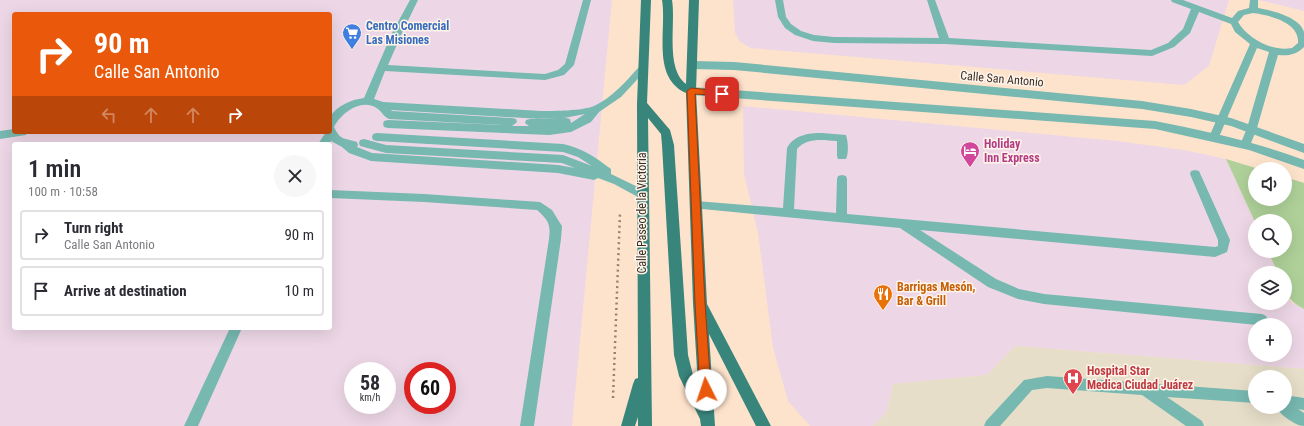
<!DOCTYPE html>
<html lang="en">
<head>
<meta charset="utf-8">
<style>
  :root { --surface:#fff; --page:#f7f7f7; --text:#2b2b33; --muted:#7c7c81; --line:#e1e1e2 }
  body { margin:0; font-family:"Roboto Condensed",sans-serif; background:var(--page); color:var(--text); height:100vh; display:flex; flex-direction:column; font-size:15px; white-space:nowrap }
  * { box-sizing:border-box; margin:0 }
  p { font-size:13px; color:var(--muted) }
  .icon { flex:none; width:22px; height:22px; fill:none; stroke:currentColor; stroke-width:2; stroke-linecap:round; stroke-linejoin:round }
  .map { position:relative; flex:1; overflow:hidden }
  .sheet { position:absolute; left:12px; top:142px; width:320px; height:188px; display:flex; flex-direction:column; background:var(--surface); border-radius:4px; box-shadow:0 4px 16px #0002 }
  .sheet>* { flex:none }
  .guide { position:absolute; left:12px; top:12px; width:320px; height:122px; border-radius:4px; box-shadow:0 4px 16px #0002; background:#ea580c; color:#fff; overflow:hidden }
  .fabs { position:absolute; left:1248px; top:162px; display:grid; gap:8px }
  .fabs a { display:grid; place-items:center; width:44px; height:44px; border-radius:50%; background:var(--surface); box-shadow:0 4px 16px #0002; font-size:20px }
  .speed { position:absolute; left:344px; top:362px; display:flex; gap:8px; font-size:20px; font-weight:700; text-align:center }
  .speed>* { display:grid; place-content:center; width:52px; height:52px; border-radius:50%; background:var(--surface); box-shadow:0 4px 16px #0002; line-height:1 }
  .speed small { font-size:10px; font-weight:400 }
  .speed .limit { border:6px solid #d22; background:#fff; color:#111 }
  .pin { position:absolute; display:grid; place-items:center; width:34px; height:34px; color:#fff; margin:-17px; border-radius:8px; box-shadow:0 2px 6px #0006 }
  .me { position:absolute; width:44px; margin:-22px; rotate:356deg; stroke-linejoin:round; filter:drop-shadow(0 0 3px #0008) }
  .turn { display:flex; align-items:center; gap:14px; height:84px; padding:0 16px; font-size:18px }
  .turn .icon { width:52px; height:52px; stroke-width:2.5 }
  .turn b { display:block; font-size:28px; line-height:34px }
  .lanes { display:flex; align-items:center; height:38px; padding:0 16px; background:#0003; justify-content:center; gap:20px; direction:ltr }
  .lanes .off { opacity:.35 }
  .round { display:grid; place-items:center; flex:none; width:42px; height:42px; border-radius:21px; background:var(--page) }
  .head { display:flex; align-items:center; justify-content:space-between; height:68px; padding:0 16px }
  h1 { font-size:24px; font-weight:600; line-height:30px }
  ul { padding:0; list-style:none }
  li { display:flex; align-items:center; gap:12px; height:50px; margin:0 8px 6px; padding:0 8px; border:2px solid var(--line); border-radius:4px }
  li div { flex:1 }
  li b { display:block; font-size:15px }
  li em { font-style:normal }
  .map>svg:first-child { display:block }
  .commercial { fill:#edd7e6; fill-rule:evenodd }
  .medical { fill:#e7dec9; fill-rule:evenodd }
  .green { fill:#afd199 }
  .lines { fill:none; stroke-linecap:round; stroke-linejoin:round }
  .path { stroke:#948273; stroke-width:2.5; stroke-dasharray:2 3.5; stroke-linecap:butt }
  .lane { fill:#77b8b0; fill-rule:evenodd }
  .street { fill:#77b8b0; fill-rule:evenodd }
  .primary { fill:#38857c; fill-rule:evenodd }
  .route { fill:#ea580c; stroke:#983908 }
  .labels { text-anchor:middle; stroke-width:3; stroke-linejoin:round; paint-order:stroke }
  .shop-label { font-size:12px; font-weight:bold; fill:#366cbe; stroke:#fff4ea; text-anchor:start }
  .street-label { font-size:12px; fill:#3a3027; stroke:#fff4ea }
  .hotel-label { font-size:12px; font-weight:bold; fill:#b23c85; stroke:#fff4ea; text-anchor:start }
  .food-label { font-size:12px; font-weight:bold; fill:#c56008; stroke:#fff4ea; text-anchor:start }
  .health-label { font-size:12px; font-weight:bold; fill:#be3a42; stroke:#fff4ea; text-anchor:start }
</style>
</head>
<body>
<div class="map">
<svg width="1304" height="426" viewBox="0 0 1304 426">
  <rect width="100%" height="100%" fill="#fee3cc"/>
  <g class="commercial">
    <path d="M0,0h612l-40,426h-572zM14,14h316v118h-316zM14,144h316v184h-316zM353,371h34v34h-34zM413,371h34v34h-34z"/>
    <path d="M733,0h496l-20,66 -25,19 -433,-37 -11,-6 -5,-9z"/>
    <path d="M1258,0h46v11z"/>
    <path d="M743,106l374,35 67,9 42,9 29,63v29h13l10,22h-23v30h30v-15l6,14 13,7v60l-289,-23 -28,29 -94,9 -6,28 -14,14h-63l-22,-25 -15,-53 -15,-115 -14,-59zM1255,325h30v30h-30z"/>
  </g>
  <path class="medical" d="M1015,346l289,23v57h-431l14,-14 6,-28 94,-9zM1255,377h30v30h-30z"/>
  <path class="green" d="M1226,159l33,10h-4v30h30v-22l19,6v126c-18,-10 -19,-16 -19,-36h-7l-10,-22h17v-30l-30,1z"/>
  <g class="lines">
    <path class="path" d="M613,398l7,-185"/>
    <g class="lane">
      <path d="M410,0h8l-16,33 -14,32 157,9 13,-4 7,-6 18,-64h8l-17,65 -10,10 -19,5 -160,-9 -11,28 9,3 158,9c14,0 40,0 53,-5 18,-8 32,-25 45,-39l3,-1 5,3 -26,28 -22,15 -8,10 -20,10 -22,3 -161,-7 -4,-1 -1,-3 1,-3 4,-1 115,5 -114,-6c-5,-2 -7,-7 -11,-10 -16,-12 -37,4 -44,18 6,13 10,11 23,15l1,3 -1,2 15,6 186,12 17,3 -13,-5 -176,-10 -26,-7 -1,-3 1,-3 4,-1 22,6 177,10 29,11 -14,-9 -15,-5 -186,-11 -4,-1 -1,-3 1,-3 4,-1 186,11c19,4 32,13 48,25v5l35,17 1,3 -1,3 -4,1 -4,-1 -24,-13 -16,-6 -4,2 -36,-7 -187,-12 -22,-8 -7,-6 -11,-6 -2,3h-11l8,-12h4v-16c9,-11 20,-16 34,-18l28,-65zM391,110l150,9 23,-1 21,-4 -14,9 -1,-4 -4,-1 -36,1 -4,1 -1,3 4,3h-17l5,-4 -1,-3 -4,-1 -120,-7z"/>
      <path d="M775,0h8l3,17 5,7 10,7 13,4 20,2 105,1 -12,-38h8l14,38 202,12 17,-7 15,-14 8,-20 -19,-7 -1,-2h12l49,18 6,-7 11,-3 1,-8h8v8c12,2 42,9 46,24 0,4 0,11 0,15 -8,8 -16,9 -26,8l-21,73 -8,20h-8l-1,-3 7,-17 22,-76 -12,-4 -38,89 -1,3h-8l-1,-3 41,-93 -15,-12 -4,-8 -32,-12 -9,21 -16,14 -22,9 -207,-12 -111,-1 -21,-2 -18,-6 -10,-7 -7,-11zM1253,13c15,2 47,9 45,30l-6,5c-19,4 -44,-9 -54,-26l6,-7z"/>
      <path d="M14,129v3h13l-1,3 -26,4v-8z"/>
      <path d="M822,133l24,2c2,6 3,18 0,24h-8l-1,-3v-15c-14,-1 -30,-4 -40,8l-3,60 42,4 1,-34 1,-3 4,-1 4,1 1,3v35l368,33 3,-1v-6l-28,-66 1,-3 4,-1 4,1 31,69 -3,12 -12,5 -295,-27 76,49 23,10 25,5 218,20 4,2 2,4 -2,4 -9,1 -213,-21 -26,-5 -30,-12 -88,-59 -208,-20 -1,-3 1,-3 4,-1 87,7 4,-60c7,-13 21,-15 35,-15z"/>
      <path d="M330,190l94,4 116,8 12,8 8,13 2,3 -1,13 -27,187h-14l29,-187c2,-15 -1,-19 -12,-29l-113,-8 -94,-4z"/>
      <path d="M230,328h12l-44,98h-14z"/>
      <path d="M1047,376l208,15v12l-88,-6 35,24 2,5h-18l-44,-31 -95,-7 -15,2 -32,36h-16l2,-5 38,-41z"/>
      <path d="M1285,395l19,3v12l-6,-1 6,4v13c-8,0 -24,-11 -28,-19h9z"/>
    </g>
    <g class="street">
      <path d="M693,61l41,1 408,39 49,8 40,9 73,26v9l-73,-27 -40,-9 -49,-8 -408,-39 -41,-1 -4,-1 -1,-3 1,-3z"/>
      <path d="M691,87l464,34c51,10 101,21 149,39v9l-55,-19 -94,-21 -464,-34 -4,-1 -1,-3 1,-3z"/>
    </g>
    <path class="primary" d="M641,0h10l-4,103 23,27 4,15 14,210 5,20 5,11 -5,-83 -7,-210c-35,-16 -19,-63 -24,-93h10c4,24 -7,68 14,84l3,-84h10l-3,91 11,213 64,122h-15l-47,-92 6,92h-14l-1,-7 -21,-43 -5,-21 -12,-210 -1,-11 -13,-16 4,308h-14v-9l-3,9h-14l12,-42 2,-5 3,-1 -1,-274z"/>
  </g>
  <path class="route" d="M691,88l31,3 4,3 -4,2 -27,-2 10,209 6,87 -2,4 -3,2 -4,-2 -2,-4 -5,-87 -8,-212z"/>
  <defs>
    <g id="supermarket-pin" transform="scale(1)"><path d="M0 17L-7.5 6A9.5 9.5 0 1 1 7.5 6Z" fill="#3f7fe0" stroke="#fff4ea"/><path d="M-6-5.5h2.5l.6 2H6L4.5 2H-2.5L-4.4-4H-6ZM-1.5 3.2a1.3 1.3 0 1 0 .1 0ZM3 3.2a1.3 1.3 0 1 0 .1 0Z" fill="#fff"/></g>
    <g id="hotel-pin" transform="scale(1)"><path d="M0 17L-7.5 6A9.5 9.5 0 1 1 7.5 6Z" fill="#d1479c" stroke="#fff4ea"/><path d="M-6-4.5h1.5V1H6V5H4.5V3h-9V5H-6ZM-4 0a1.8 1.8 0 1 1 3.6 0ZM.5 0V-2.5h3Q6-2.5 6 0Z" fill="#fff"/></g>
    <g id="restaurant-pin" transform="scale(1)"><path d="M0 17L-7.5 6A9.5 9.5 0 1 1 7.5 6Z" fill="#e8710a" stroke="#fff4ea"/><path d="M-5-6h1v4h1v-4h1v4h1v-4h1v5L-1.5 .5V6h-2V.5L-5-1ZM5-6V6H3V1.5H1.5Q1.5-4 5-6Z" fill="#fff"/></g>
    <g id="hospital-pin" transform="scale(1)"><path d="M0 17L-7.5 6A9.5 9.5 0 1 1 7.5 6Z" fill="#e0444e" stroke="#fff4ea"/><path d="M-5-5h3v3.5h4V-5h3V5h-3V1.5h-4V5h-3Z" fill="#fff"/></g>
  </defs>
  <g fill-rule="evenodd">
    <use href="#supermarket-pin" x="352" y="33"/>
    <use href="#hotel-pin" x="970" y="151"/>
    <use href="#restaurant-pin" x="883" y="294"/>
    <use href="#hospital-pin" x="1073" y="378"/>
  </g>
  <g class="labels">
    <g class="shop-label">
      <text x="366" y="30">Centro Comercial<tspan x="366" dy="14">Las Misiones</tspan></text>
    </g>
    <g class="street-label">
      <text transform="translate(1002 79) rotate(5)" y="4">Calle San Antonio</text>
      <text transform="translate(642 213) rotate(-90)" y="4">Calle Paseo de la Victoria</text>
    </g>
    <g class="hotel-label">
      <text x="984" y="148">Holiday<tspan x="984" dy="14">Inn Express</tspan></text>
    </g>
    <g class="food-label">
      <text x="897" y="291">Barrigas Mesón,<tspan x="897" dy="14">Bar &amp; Grill</tspan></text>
    </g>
    <g class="health-label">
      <text x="1087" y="375">Hospital Star<tspan x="1087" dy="14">Medica Ciudad Juárez</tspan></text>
    </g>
  </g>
</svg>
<div class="fabs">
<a><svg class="icon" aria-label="sound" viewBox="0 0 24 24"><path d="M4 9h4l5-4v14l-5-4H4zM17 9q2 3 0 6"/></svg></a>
<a><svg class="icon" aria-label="search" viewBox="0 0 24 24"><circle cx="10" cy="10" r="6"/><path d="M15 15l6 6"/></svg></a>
<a><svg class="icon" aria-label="layers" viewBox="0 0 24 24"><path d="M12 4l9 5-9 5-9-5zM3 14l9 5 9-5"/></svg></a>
<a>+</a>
<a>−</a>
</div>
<div class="speed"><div>58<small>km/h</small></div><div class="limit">60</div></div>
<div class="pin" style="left:722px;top:94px;background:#d93025"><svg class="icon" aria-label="arrive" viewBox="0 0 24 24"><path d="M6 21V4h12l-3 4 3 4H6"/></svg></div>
<svg class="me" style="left:706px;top:390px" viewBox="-20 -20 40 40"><circle r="19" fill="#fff"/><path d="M0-13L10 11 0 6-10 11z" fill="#ea580c"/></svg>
<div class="guide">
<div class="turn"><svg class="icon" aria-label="right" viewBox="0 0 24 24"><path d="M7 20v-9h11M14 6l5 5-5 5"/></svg><div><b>90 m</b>Calle San Antonio</div></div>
<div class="lanes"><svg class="icon off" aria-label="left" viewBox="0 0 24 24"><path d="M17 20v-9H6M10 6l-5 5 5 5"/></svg><svg class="icon off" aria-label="ahead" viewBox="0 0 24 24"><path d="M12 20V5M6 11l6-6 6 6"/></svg><svg class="icon off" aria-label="ahead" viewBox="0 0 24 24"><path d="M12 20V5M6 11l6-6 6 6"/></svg><svg class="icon" aria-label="right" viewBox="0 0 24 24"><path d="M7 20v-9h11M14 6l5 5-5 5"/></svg></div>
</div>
<section class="sheet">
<div class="head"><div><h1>1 min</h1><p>100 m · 10:58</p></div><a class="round"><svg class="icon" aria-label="close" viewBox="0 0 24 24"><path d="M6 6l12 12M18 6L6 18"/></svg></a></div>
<ul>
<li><svg class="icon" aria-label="right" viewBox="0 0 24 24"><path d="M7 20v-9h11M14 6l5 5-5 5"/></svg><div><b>Turn right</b><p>Calle San Antonio</p></div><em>90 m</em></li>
<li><svg class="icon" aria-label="arrive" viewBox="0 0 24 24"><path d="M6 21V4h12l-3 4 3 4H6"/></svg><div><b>Arrive at destination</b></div><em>10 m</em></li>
</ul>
</section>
</div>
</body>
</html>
